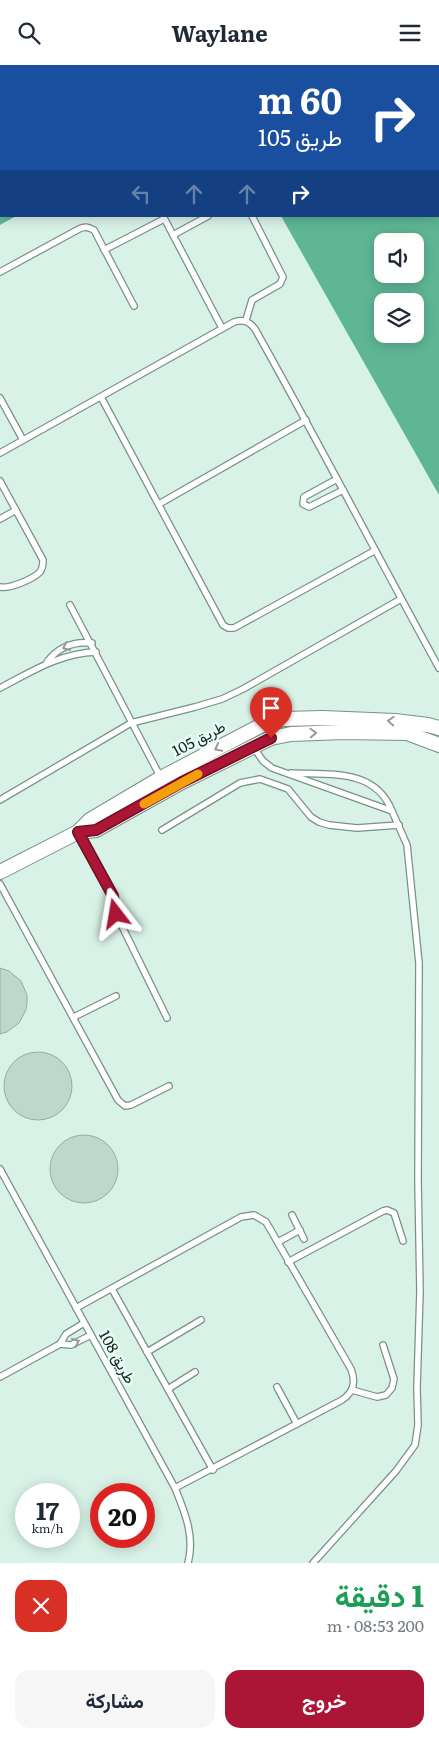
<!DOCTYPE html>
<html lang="ar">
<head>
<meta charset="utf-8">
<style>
  :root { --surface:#fff; --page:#f6f6f7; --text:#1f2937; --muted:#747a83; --accent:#ab1536 }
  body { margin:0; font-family:Literata,Vazirmatn,serif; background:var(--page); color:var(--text); direction:rtl; height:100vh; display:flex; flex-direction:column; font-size:19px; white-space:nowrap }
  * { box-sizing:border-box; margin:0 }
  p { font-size:16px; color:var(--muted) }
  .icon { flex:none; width:28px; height:28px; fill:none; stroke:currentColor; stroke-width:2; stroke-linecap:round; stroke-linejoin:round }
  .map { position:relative; height:1498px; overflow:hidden; direction:ltr }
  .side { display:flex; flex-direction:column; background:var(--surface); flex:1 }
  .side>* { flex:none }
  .hud { position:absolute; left:0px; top:0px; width:440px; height:152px; box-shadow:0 2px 12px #0003; direction:rtl; background:#1a4fa0; color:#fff; overflow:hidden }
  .fabs { position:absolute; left:374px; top:168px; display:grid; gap:10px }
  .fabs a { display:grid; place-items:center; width:50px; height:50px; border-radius:10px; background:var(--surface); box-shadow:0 2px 12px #0003; font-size:25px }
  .speed { position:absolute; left:15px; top:1418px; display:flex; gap:10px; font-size:25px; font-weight:700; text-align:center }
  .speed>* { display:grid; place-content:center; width:65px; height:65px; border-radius:50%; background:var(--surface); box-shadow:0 2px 12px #0003; line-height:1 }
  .speed small { font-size:12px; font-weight:400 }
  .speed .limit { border:8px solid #d22; background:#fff; color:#111 }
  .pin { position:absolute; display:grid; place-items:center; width:42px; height:42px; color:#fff; margin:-51px -21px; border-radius:50% 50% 50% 0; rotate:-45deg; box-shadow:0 0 5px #0007 }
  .pin .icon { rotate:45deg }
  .me { position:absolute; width:55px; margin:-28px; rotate:346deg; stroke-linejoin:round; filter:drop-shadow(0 0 4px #0008) }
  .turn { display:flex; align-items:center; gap:18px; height:105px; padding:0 15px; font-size:22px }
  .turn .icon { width:65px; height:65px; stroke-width:2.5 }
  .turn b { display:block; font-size:35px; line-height:42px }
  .lanes { display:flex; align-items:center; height:48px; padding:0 15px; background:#0003; justify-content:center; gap:25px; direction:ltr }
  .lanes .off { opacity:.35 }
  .round { display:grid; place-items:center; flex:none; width:52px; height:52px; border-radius:15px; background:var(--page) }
  .headline { display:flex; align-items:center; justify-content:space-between; height:85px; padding:0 15px }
  h1 { font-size:30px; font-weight:700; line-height:38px; color:#1e9e55 }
  .primary-button { display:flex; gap:10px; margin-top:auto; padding:10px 15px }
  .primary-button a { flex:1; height:58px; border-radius:15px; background:var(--accent); color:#fff; font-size:20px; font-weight:700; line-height:58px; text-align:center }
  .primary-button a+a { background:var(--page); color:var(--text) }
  header { display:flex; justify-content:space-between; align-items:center; height:65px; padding:0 15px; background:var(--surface); font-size:22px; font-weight:700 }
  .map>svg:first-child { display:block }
  .water { fill:#5eb695; fill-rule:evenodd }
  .building { fill:#bed8cc; stroke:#94aea3 }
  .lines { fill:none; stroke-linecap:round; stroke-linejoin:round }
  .service-casing { stroke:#799287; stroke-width:8 }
  .tertiary-casing { stroke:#799287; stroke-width:16 }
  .service { stroke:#fff; stroke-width:5.5 }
  .tertiary { stroke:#fff; stroke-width:14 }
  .oneway { stroke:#979c9a }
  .route-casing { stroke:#6f0e23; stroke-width:12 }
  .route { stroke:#ab1536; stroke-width:9 }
  .slow { stroke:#f59e0b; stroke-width:9 }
  .labels { text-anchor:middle; stroke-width:5; stroke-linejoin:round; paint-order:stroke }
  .street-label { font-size:15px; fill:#18221e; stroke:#e9fef5 }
</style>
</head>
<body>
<header><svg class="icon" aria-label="menu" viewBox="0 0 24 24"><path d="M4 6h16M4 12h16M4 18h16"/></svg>Waylane<svg class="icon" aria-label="search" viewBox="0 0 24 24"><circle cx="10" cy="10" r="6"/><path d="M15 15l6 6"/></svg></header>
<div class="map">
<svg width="439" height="1498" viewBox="0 0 439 1498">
  <rect width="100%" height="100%" fill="#d8f2e7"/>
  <g class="water">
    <path d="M0,0h417l-416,1v150h15l-16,9z"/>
    <path d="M439,19v411l-158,-279h158zM382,176h33v33h-33zM382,236h33v33h-33z"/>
  </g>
  <g class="building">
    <path d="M0,903l9,3 12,10 6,14v8l-1,7 -7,13 -12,9 -7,2z"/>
    <circle cx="38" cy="1021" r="34"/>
    <circle cx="84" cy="1104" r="34"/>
  </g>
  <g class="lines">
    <g class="service-casing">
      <g id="service">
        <path d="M163,151l59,112"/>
        <path d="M173,170l35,-19"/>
        <path d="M104,185l60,-31"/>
        <path d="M0,207l79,-43c6,-3 9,-2 15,1l40,76"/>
        <path d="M246,255l6,-20 28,-16 3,-7 -31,-61"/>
        <path d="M101,332l122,228 5,3h6l140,-77"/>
        <path d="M0,333l23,42"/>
        <path d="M0,388l234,-131c9,-3 15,-1 21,7 63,112 122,226 184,339"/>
        <path d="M337,414l-33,18 -1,7 6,3 34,-17"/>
        <path d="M0,416l43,79c0,4 0,8 -3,12 -7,7 -30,17 -40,15"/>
        <path d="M159,439l147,-84"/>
        <path d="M0,454l16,-9"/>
        <path d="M70,540l91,173"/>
        <path d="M47,597c11,-15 26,-21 45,-19"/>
        <path d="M0,623c31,-16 60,-35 96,-36"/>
        <path d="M254,683l9,13 9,7 120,43 15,34 12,118 -1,218 2,110 -3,97 1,37 -3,20 -19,26 -83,92"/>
        <path d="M291,708c39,2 84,-5 101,38"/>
        <path d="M0,735l131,-77 64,-16 27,-8 21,-10 158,-90"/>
        <path d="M162,765l78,-47 20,-4 28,10 23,28 8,5 10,3 28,3 42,-3"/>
        <path d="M79,768l34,63 3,18 51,104"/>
        <path d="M0,819l118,216 7,6 6,-1 38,-19"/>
        <path d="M74,952l42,-21"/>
        <path d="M0,1104l175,319c10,25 20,48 13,75"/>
        <path d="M292,1150l12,24"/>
        <path d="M278,1177l22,-12"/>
        <path d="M288,1197l95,-51 4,-1 7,3 9,28"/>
        <path d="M112,1224l101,181"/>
        <path d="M76,1243l165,-91 13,-2 12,7 85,147c5,13 3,23 -9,31l-167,88"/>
        <path d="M60,1279l11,1 20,-10"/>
        <path d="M147,1287l54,-32"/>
        <path d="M0,1312l60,-33 6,-10 18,-11"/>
        <path d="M277,1322l20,37"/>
        <path d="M168,1324l27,-17"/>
        <path d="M352,1325l25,7 9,-2 6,-7 2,-9 -11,-34"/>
      </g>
    </g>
    <g class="tertiary-casing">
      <g id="tertiary">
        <path d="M78,767l18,-2 86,-48 89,-44 20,-4 53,-2 63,1 32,12"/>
        <path d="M0,807l78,-40 12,-12 71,-42 101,-53 21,-6 40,-1 72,3 33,4 11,3"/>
      </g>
    </g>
    <use href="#service" class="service"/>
    <use href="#tertiary" class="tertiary"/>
  </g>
  <defs><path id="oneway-chevron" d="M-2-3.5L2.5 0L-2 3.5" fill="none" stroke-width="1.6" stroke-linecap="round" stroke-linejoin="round" transform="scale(1.25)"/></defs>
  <g class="oneway">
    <use href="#oneway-chevron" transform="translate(66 582) rotate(155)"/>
    <use href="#oneway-chevron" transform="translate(391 656) rotate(-177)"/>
    <use href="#oneway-chevron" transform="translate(313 668) rotate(-2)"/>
    <use href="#oneway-chevron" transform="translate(218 683) rotate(152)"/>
    <use href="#oneway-chevron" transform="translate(76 1277) rotate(-24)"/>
  </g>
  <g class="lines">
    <g class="route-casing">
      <path id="route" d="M116,849l-3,-18 -35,-64 18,-2 86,-48 89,-44"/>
    </g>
    <use href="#route" class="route"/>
    <path class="slow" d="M144,739l54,-30"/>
  </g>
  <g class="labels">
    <g class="street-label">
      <text transform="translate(199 674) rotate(-28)" y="5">طريق 105</text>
      <text transform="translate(117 1292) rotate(61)" y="5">طريق 108</text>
    </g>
  </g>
</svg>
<div class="fabs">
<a><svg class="icon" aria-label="sound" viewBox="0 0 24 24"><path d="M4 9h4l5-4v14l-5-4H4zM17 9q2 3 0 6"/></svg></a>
<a><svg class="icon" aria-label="layers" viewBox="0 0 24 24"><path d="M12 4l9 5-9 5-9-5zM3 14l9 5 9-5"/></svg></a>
</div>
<div class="speed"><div>17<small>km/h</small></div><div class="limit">20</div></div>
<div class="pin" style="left:271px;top:673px;background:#d93025"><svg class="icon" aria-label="arrive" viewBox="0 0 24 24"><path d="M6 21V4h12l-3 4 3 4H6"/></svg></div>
<svg class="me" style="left:116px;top:849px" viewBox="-20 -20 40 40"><path d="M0-17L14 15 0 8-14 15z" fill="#ab1536" stroke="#fff" stroke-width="4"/></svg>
<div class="hud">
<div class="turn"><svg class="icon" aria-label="right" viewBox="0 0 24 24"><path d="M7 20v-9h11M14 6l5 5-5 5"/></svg><div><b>60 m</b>طريق 105</div></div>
<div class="lanes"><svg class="icon off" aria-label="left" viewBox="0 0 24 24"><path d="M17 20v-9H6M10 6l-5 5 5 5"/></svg><svg class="icon off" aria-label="ahead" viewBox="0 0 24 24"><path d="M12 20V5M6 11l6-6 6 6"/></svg><svg class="icon off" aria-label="ahead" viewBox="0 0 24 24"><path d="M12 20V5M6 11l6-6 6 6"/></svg><svg class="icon" aria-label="right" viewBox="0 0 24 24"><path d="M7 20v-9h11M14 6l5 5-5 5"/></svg></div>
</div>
</div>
<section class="side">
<div class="headline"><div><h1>1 دقيقة</h1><p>200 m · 08:53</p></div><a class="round" style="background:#d93025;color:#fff"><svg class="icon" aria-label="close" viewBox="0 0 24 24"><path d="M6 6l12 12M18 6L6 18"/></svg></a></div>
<div class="primary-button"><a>خروج</a><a>مشاركة</a></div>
</section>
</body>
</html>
